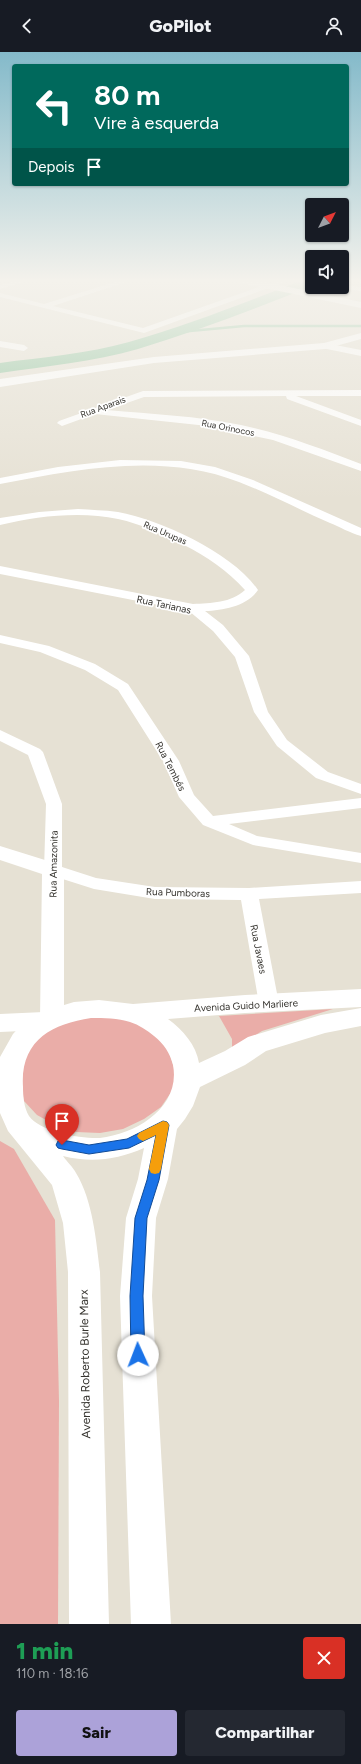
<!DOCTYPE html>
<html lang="pt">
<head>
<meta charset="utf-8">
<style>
  :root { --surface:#171b24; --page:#242831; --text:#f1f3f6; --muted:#9ea1a6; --accent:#aca2d9 }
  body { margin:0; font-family:Figtree,sans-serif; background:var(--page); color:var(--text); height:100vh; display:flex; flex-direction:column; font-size:15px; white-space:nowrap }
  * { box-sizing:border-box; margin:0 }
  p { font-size:13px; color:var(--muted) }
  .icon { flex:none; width:22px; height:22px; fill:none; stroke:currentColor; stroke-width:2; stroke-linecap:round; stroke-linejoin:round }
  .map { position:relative; height:1572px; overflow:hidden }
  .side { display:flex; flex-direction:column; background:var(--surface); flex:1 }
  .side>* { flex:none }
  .top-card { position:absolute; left:12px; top:12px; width:337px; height:122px; border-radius:4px; box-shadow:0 1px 3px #0004; background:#00695c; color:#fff; overflow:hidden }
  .needle { width:26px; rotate:48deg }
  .controls { position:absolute; left:305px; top:146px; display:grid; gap:8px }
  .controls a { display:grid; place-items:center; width:44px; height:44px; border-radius:4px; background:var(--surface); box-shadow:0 1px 3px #0004; font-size:20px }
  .pin { position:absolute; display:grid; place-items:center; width:34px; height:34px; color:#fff; margin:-41px -17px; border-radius:50% 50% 50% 0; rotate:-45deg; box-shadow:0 0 4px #0007 }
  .pin .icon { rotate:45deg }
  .me { position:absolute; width:44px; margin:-22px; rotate:358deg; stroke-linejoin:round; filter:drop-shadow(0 0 3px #0008) }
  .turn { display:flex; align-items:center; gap:14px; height:84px; padding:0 16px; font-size:18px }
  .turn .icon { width:52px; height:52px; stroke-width:2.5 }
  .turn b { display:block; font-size:28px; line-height:34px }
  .then { display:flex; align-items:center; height:38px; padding:0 16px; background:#0003; gap:8px; font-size:15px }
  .round { display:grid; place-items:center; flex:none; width:42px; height:42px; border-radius:4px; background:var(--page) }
  .head { display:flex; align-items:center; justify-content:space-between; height:68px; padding:0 16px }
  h1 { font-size:24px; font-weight:800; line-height:30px; color:#1e9e55 }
  .action { display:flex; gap:8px; margin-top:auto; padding:8px 16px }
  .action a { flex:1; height:46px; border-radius:4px; background:var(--accent); color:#111; font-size:16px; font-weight:800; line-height:46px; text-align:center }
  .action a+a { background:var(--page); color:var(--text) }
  header { display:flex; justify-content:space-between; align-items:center; height:52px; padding:0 16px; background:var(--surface); font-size:18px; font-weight:800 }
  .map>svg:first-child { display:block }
  .green { fill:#eaada8 }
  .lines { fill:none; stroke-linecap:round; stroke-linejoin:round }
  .stream { stroke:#8fc49e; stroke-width:2.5 }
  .river { fill:#8fc49e; fill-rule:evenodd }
  .minor { fill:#fff; fill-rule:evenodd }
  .tertiary { fill:#fff; fill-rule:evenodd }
  .secondary { fill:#fff; fill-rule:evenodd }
  .primary { fill:#fff; fill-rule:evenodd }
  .route { fill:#1a73e8; stroke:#114b97 }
  .slow { fill:#f59e0b }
  .labels { text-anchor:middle; stroke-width:3.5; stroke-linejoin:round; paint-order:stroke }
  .far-street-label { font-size:9px; fill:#35332e; stroke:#fff }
  .street-label { font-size:10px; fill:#35332e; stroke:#fff }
  .near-street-label { font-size:12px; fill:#35332e; stroke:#fff }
</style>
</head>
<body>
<header><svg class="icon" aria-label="back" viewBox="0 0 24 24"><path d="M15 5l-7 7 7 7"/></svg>GoPilot<svg class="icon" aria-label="person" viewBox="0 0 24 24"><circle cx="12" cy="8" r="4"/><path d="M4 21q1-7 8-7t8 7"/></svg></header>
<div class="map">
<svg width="361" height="1572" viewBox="0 0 361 1572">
  <rect width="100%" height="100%" fill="#e6e1d4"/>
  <g class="green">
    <path d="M333,957l-71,22 -30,19v-11l-13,-23z"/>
    <path d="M94,962l41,6 31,22 10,32 -4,17 -11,16 -17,12 -21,10 -23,4 -24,-1 -21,-7 -18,-10 -13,-14 -7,-34 7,-16 28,-26z"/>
    <path d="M0,1089l14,8 41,71 4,181 -1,223h-58z"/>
  </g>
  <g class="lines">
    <path class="stream" d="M179,280l65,-6h117"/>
    <path class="river" d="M303,228h9v6c-57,23 -115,45 -174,63 -45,13 -92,17 -138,24v-10c43,-6 87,-9 129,-21 59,-17 117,-40 174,-62z"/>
    <g class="minor">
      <path d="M18,228h12l-30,9v-4z"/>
      <path d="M121,228h11l-79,26 90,22 124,-44 7,2 -130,47 -144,-36v-4l44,11z"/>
      <path d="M280,228h12l-15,5 -4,-2z"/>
      <path d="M342,233l19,2v4l-22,-3 -22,6 -4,-2 14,-5h15z"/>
      <path d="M0,289l24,4 4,3 -4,3 -24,-4z"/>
      <path d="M325,291l36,7v6l-39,-8v-4z"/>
      <path d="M361,338v6h-65l65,24v6l-74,-27 -1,-3 -142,1 -37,13c45,4 90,6 134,15 42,9 81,24 120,39v7l-88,-31 -65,-14 -113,-12 -33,12 -5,-3 2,-2 84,-30z"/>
      <path d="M120,408l61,1 34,6 38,13 108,48v8c-11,-3 -21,-9 -31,-13 -30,-13 -60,-29 -91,-41 -76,-30 -162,-13 -239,2v-6l58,-11z"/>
      <path d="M78,457c13,1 26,1 40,3 43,8 115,41 140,78 -11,16 -34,20 -53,21l18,14 26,31 19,56 19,28 41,32 33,12v10l-45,-16 -39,-32 -23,-34 -19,-55 -22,-26 -24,-20 -189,-37v-8l193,38c18,-1 38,-1 52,-14 -17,-19 -39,-34 -61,-45 -21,-11 -43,-21 -66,-26 -37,-8 -81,-3 -118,6v-7l39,-6z"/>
      <path d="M0,583l49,11 46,18 33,20 51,77 15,34 19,21 148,-18v10l-132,16 28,12 104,17v10l-108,-18 -50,-20 -24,-28 -16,-36 -45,-71 -33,-20 -45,-18 -40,-9z"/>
      <path d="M0,678l40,19 3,3 19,52v63l34,11 59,9 94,1 112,-7v12l-102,6 20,105 -3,5 -7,2 -7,-2 -3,-5 -18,-104 -86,-1 -61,-10 -47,-15 -3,-4 2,-66 -18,-49 -28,-14z"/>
    </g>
    <path class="tertiary" d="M0,794l61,19 3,5v148l-3,6 -9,3 -9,-3 -3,-6 2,-144 -42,-14z"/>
    <g class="secondary">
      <path d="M236,228h19l106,22v6l-120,-25z"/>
      <path d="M361,281v6l-36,10 -171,14 -154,24v-8l154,-22 170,-14z"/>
      <path d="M44,960l9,2 4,7 -4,7 -9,2 -44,2v-18z"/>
    </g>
    <path class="primary" d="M361,937v18l-116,6 -77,6c15,11 28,26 31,44l26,-12 23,-14 73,-22 40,-7v18l-36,7 -59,18 -21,14 -45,22 -7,19 -8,13 -8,10 -9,50 -12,39 -4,78 19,328h-40l-11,-328 6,-78 12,-39 6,-31c-27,12 -53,15 -81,8 4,6 10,11 13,17 17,28 20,67 24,99l9,352h-40l-1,-352 -5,-49 -11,-38 -44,-54 -8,-18v-56l13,-23 10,-11 18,-11 33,-10 25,-2 34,4 112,-9zM91,966c13,0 27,0 39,4 9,3 17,8 24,14 10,8 16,17 19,29 8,42 -36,69 -73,73 -18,1 -60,-6 -71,-22 -5,-8 -6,-20 -6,-29 -3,-46 28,-63 68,-69z"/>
  </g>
  <linearGradient id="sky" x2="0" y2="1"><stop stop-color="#84baca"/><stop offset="0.51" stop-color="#f4f2ec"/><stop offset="1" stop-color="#f4f2ec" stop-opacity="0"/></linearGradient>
  <rect width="361" height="448" fill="url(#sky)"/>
  <path class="route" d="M163,1069l4,1 2,3 -10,55 -12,38 -4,78 2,59 -2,5 -5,2 -5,-2 -2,-5 -1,-59 5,-78 12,-38 9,-45 -27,13 -40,6 -27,-5 -4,-1 -2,-3 2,-4 4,-1 27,5 38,-6z"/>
  <path class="slow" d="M163,1069l4,1 2,3 -8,44 -2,4 -4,1 -4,-1 -2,-4 7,-34 -13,6 -4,-2 -2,-3 2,-3z"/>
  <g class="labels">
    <g class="far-street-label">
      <text transform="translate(103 355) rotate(-20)" y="3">Rua Aparais</text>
      <text transform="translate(228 376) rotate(11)" y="3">Rua Orinocos</text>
      <text transform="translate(165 481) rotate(23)" y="3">Rua Urupas</text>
    </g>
    <g class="street-label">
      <text transform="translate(164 552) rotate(12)" y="4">Rua Tarianas</text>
      <text transform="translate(171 714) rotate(63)" y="4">Rua Tembés</text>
      <text transform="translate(53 812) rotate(-89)" y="4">Rua Amazonita</text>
      <text transform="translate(178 840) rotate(2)" y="4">Rua Pumboras</text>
      <text transform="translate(259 897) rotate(79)" y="4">Rua Javaes</text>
      <text transform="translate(246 953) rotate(-3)" y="4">Avenida Guido Marliere</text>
    </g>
    <g class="near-street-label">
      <text transform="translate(85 1312) rotate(-91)" y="4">Avenida Roberto Burle Marx</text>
    </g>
  </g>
</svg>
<div class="controls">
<a><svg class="needle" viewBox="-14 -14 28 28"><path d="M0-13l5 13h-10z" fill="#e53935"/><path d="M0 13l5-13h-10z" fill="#9ea1a6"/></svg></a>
<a><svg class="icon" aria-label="sound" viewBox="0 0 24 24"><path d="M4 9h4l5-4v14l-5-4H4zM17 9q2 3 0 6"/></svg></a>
</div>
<div class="pin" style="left:62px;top:1093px;background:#d93025"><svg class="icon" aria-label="arrive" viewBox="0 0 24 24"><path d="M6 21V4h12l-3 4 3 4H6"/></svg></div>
<svg class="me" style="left:138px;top:1303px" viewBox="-20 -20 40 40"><circle r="19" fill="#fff"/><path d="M0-13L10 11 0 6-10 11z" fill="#1a73e8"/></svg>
<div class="top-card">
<div class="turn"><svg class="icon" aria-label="left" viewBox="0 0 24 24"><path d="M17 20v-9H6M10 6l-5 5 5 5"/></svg><div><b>80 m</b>Vire à esquerda</div></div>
<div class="then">Depois<svg class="icon" aria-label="arrive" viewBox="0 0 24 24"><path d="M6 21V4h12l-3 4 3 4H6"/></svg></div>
</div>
</div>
<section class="side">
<div class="head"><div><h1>1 min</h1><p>110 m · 18:16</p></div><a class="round" style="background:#d93025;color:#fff"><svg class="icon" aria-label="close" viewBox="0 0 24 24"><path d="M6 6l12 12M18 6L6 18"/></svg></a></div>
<div class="action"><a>Sair</a><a>Compartilhar</a></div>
</section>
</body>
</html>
